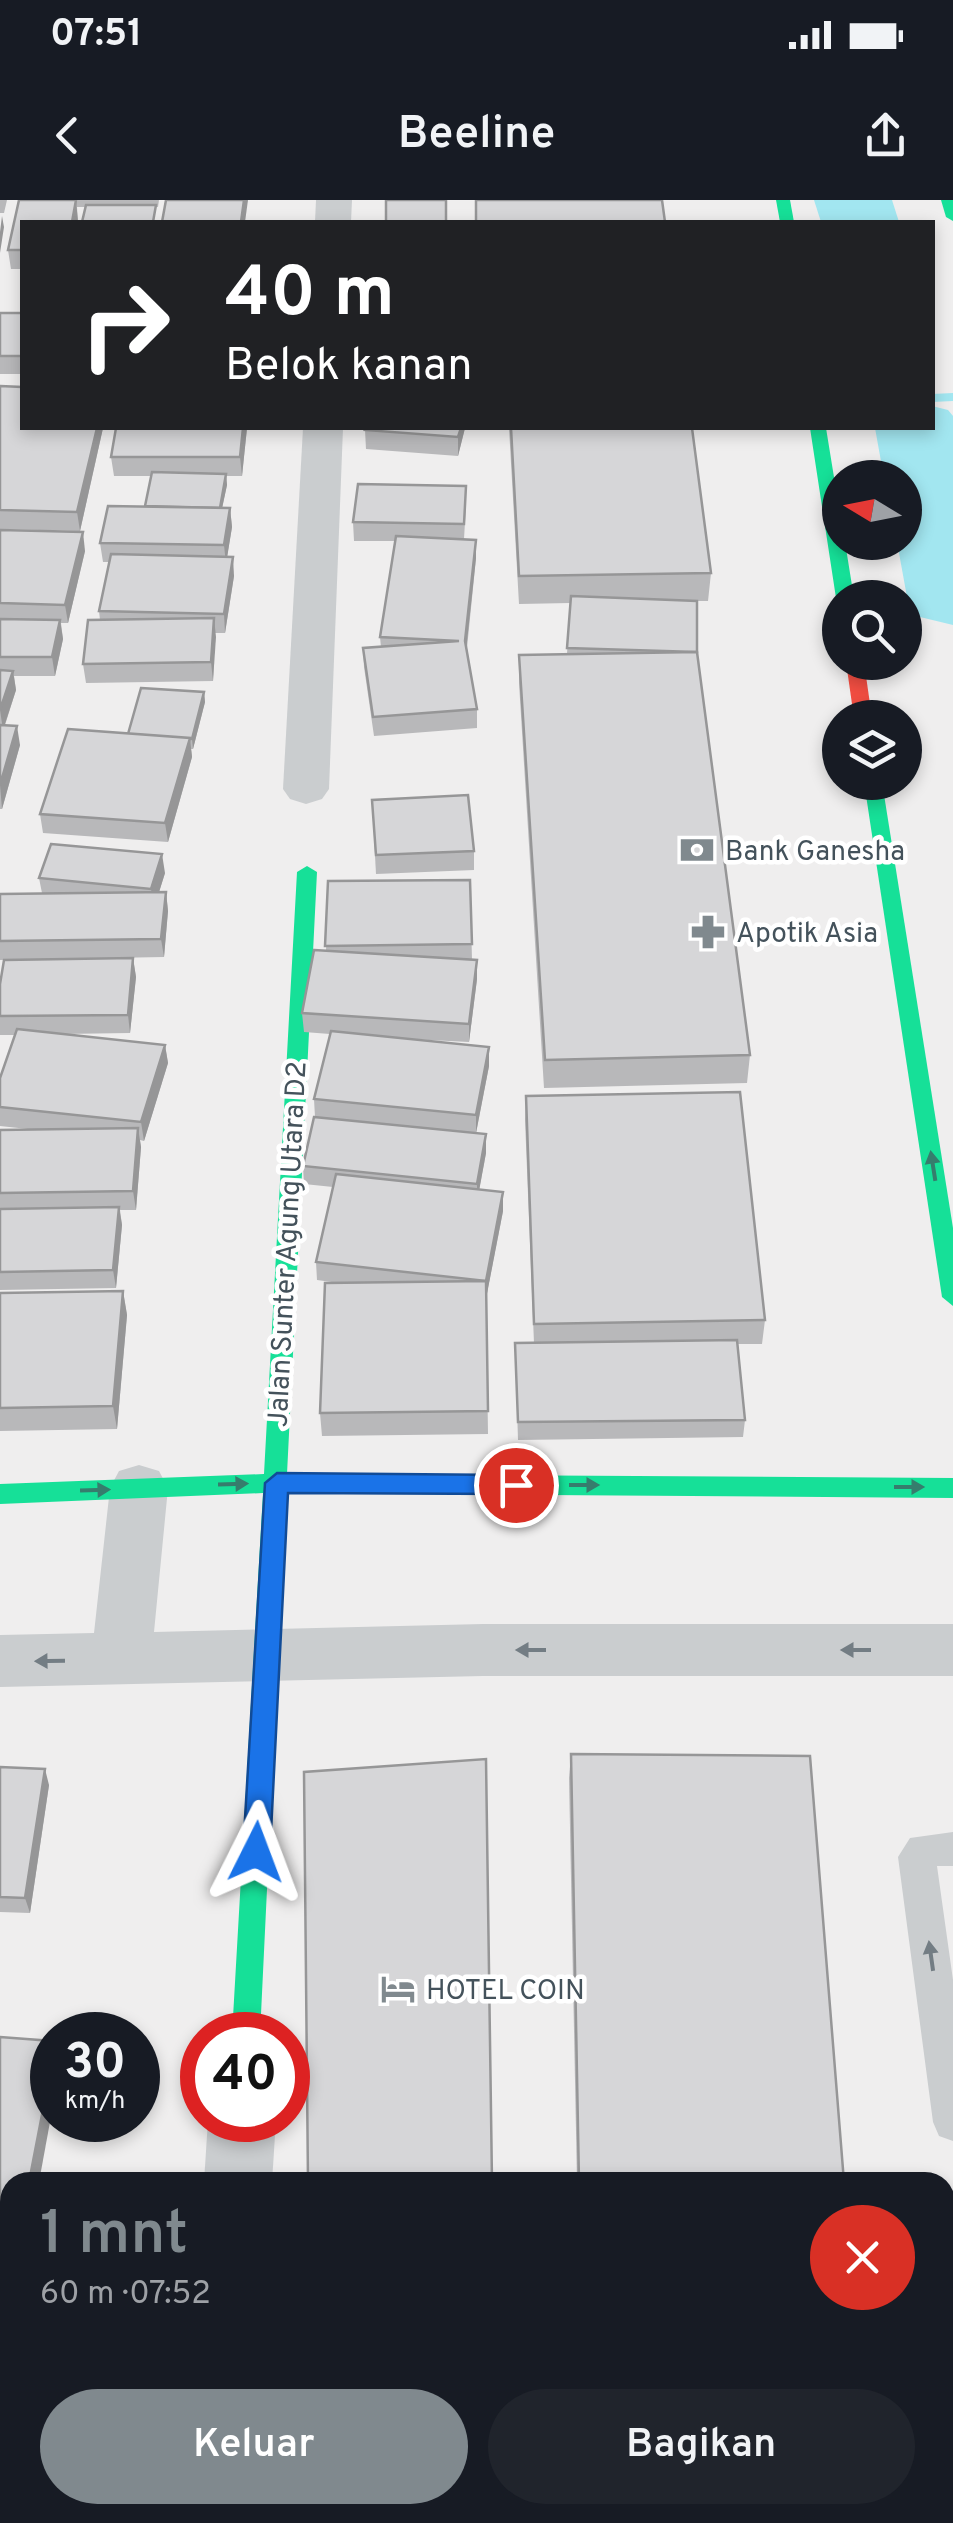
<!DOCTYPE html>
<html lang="id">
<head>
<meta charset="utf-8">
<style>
  :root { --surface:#171b24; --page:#20242c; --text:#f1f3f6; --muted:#9ea1a6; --accent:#80898e }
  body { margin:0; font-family:Overpass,sans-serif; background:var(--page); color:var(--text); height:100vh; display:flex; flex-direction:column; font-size:38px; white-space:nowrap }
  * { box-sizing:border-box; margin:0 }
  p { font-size:32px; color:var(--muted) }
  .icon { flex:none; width:55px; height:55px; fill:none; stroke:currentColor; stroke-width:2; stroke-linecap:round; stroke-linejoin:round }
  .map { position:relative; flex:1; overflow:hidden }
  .side { position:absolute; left:0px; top:1972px; width:955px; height:352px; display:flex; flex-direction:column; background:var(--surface); border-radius:30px 30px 0 0; box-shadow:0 5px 15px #0003 }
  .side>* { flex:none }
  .guide { position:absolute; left:20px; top:20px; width:915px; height:210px; border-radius:0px; box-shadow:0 5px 15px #0003; background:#202124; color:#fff; overflow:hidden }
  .needle { width:65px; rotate:280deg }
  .tools { position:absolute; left:822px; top:260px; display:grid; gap:20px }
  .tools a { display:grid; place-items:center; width:100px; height:100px; border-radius:50%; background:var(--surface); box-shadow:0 5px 15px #0003; font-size:50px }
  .speed { position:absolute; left:30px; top:1812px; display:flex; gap:20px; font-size:50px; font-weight:700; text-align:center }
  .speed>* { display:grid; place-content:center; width:130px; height:130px; border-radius:50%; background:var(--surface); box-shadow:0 5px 15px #0003; line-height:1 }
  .speed small { font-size:25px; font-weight:400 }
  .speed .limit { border:15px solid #d22; background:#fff; color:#111 }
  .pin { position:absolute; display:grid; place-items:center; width:85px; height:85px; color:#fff; margin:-42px; border:5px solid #fff; border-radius:50%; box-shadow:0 2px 10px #0007 }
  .me { position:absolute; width:110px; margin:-55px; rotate:3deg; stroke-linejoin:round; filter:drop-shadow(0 0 8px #0008) }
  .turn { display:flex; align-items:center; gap:35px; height:210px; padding:0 40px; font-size:45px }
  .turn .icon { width:130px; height:130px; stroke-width:2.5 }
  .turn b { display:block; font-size:70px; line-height:85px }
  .round { display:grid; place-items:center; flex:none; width:105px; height:105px; border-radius:52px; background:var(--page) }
  .headline { display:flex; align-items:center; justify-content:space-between; height:170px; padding:0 40px }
  h1 { font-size:60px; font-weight:600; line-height:75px; color:var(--accent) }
  .primary-button { display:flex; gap:20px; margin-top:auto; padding:20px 40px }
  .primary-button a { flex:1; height:115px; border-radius:60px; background:var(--accent); color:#fff; font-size:40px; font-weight:600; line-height:115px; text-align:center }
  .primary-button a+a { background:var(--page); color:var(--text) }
  .status { display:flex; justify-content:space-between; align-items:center; height:70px; padding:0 50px; background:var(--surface); direction:ltr }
  .status svg { height:28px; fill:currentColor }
  header { display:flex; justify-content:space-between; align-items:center; height:130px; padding:0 40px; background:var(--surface); font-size:45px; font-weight:600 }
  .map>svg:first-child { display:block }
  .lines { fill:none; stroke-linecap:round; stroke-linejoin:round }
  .stream { fill:#a2e6f0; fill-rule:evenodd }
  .river { fill:#a2e6f0; fill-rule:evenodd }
  .lane { fill:#cacdcf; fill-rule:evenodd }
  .street { fill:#cacdcf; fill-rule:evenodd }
  .fast { fill:#16e098; fill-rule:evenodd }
  .jam { fill:#f24e42; fill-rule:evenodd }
  .wall { fill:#b8b8ba }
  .shaded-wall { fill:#969697 }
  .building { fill:#d6d6d8; stroke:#969697; stroke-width:2.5 }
  .oneway { fill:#367d6d }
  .oneway2 { fill:#737d84 }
  .route { fill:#1a73e8; stroke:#114b97; stroke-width:2.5 }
  .labels { text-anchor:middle; stroke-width:9; stroke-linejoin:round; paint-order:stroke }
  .poi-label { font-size:28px; fill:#44525b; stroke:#fff; text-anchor:start }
  .street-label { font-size:28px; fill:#44525b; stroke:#fff }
</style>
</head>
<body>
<div class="status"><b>07:51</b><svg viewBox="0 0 49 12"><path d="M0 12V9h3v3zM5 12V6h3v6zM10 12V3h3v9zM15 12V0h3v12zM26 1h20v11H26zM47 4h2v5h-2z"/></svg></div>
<header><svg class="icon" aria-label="back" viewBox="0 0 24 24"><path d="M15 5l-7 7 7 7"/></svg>Beeline<svg class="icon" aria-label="share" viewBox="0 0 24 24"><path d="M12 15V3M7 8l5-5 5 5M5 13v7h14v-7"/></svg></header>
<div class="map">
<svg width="953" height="2323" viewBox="0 0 953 2323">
  <rect width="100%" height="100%" fill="#efeeee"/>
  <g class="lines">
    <path class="stream" d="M953,193v8l-21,1v-8z"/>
    <g class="river">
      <path d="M814,0h78l7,22h-78z"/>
      <path d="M932,206l16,4 5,6v209l-33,-8 -13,-20 -10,-55h8v-64h-21l-9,-50h57z"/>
    </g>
    <g class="lane">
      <path d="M953,1632v34h-16l16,114v161l-14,-5 -6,-14 -35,-265 12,-19z"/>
      <rect x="945" y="2244" width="8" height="44"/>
      <path d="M895,2315h44l1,8h-44z"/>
    </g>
    <g class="street">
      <path d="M316,0h36l-1,22h-36z"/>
      <path d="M303,228h40l-14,361 -7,10 -16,5 -16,-5 -7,-10z"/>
      <path d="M139,1265l20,6 9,17 -14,144 329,-8h470v52h-470l-483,11v-52l94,-2 16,-145 9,-17z"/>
      <path d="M208,1920h68l-4,62h-68z"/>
      <rect x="183" y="2315" width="74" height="8"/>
    </g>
    <g class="fast">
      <path d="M776,0h14l4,22h-14z"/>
      <path d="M941,0h12v21l-7,-4z"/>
      <path d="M810,228h16l14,86v28h5l9,56h-14v4l-4,-4z"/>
      <path d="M864,582h18l71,446v78l-11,-9z"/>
      <path d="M307,666l10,6 -30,602 666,4v20l-667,-5 -26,542h-28l31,-542 -263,11v-20l264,-10 33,-602z"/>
    </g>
    <path class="jam" d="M846,462h18l8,56h-18z"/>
  </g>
  <g class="wall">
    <path d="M0,0h7l-3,13h-4z"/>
    <path d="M19,0h140l-1,7h-81l1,15h-56v47h-11l-3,-19z"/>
    <rect x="0" y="113" width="22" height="61"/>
    <path d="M0,186l103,42 -23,103 -80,-2z"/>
    <path d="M247,228l-5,48h-16l1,9 -5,23h8l2,19 -5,30 7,19 -9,57h-10l-2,48 -127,2 -3,-19 17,-44 -1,-9 11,-49h-7l-3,-19 45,-37 7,-30h-38l-3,-19z"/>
    <path d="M465,228l-7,28 -92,-7 -1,-19z"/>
    <path d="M509,228h183l19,145 -3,28h-11v51l53,403 -3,28 -203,5 -25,-405v-28l48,-1 3,-51 -51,1z"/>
    <path d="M466,305l-2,34 12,19 -9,90 10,61v19l-103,8 -10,-69 -1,-19 18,-1 -1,-10 15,-96h-41l-1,-19z"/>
    <path d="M0,330l85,21 -17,72h-7l2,16 -8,37h-41l2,14 -11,35 15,20 -18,64h-2z"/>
    <path d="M204,492l1,10 -12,47h-2l1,8 -24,85 -125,-9 -3,-19 88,-80z"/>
    <path d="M372,600l102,51v19l-98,4z"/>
    <path d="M165,673l-6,19h7l2,19 -4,46 -164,3v-66l42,-1 -3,-15z"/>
    <path d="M470,680l2,80 5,19 -8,63 -60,-3 80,8v19l-13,67 10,20 -7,37 24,21 -17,87 2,136 -166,2 -2,-23 19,-130 -22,-3 -1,-18 17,-75 -29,-3 -1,-18 12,-49 -1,-18 16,-65 -26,-2 -2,-19 24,-62 2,-70z"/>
    <path d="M133,758l3,19 -6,56 -67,1 102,11 3,18 -24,78 -4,-1 1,7 -5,63h-16l2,15 -6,63 -116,2v-160h37l-37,-4v-48l15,-43h-15v-19z"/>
    <path d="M526,896l239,224 -3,24h-24l7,76 -2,17 -225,3 -3,-97h19l-9,-223z"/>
    <path d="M123,1091l4,24 -10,114 -117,2v-138z"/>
    <path d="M571,1554l273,428h-267l-8,-404z"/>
    <path d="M0,1567l49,18 -19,128 -30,-1z"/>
  </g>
  <g class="shaded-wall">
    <path d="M76,0l2,22h-6z"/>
    <path d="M244,0h4l-3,22h-4z"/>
    <path d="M2,16l2,11 -4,26v-21z"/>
    <path d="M97,228h6l-23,103 -3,-19z"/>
    <path d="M243,228h4l-5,48 -2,-19z"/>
    <path d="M461,228h4l-7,28v-19z"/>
    <path d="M226,274l1,11 -7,33v-10z"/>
    <path d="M230,308l2,19 -6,37 -2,-19z"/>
    <path d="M83,332l2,19 -17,72 -3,-18z"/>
    <path d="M476,340v18l-11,102v-19z"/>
    <path d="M233,357l1,19 -9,57 -1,-19z"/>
    <path d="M214,418l2,19 -3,44 -2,-19z"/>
    <path d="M60,420l3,19 -8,37 -3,-19z"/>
    <path d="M13,471l3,19 -13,40 -3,-20z"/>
    <path d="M204,492l1,10 -12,47 -1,-10z"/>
    <path d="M17,526l3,19 -18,64 -2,-24z"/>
    <path d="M190,538l2,19 -24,85 -3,-19z"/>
    <path d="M162,654l3,19 -11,35 -3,-19z"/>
    <path d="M166,692l2,19 -4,46 -3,-18z"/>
    <path d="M133,758l3,19 -6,56 -2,-18z"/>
    <path d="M477,760v19l-8,63v-18z"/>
    <path d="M165,845l3,18 -24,78 -3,-19z"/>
    <path d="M489,847v19l-13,67v-18z"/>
    <path d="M138,928l3,19 -5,63 -3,-19z"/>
    <path d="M486,934v19l-9,49v-18z"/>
    <path d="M503,992v19l-17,88v-18z"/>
    <path d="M119,1007l3,18 -6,63 -3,-18z"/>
    <path d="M123,1091l4,24 -10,114 -4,-23z"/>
    <path d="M45,1569l4,16 -19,128 -5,-15z"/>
    <path d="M52,1863v48l-13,71h-10z"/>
    <path d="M10,2077v51l-7,37 -3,-5v-33z"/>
  </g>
  <g class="building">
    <path d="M19,0h57l-4,22h-50v28h-14z"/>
    <path d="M166,0h78l-3,22h-79z"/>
    <rect x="386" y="0" width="60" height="22"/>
    <path d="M476,0h186l3,22h-189z"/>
    <path d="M86,5h70l-3,17h-71z"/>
    <rect x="0" y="113" width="22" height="43"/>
    <path d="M0,186l22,1v41h75l-20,84 -77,-2z"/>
    <path d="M116,228h127l-3,29h-129z"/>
    <path d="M366,228h95l-3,9 -93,-7z"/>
    <path d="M511,228h181l19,145 -192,3z"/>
    <path d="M152,272l74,2 -6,34 -75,-2z"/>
    <path d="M358,284l108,2 -2,38 -111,-2z"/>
    <path d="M108,306l122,2 -6,37 -124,-2z"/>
    <path d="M0,330l83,2 -18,73 -65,-2z"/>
    <path d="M396,336l80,4 -11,101 12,68 -104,8 -10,-69 96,-7 -79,-4z"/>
    <path d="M111,354l122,3 -9,57 -125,-3z"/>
    <path d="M571,396l126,5v51l-130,-4z"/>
    <path d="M214,418l-3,44 -128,2 5,-44z"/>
    <path d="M0,419l60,1 -8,37h-52z"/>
    <path d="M697,452l53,403 -205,5 -26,-405z"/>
    <path d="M0,470l13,1 -13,39z"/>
    <path d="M141,488l63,4 -12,47 -64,-5z"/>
    <path d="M0,525l17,1 -17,59z"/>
    <path d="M68,529l122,9 -25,85 -125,-9z"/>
    <path d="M468,595l6,56 -98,4 -4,-55z"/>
    <path d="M51,644l111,10 -11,35 -112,-11z"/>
    <path d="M470,680l2,64 -147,2 3,-65z"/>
    <path d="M166,692l-5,47 -161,2v-47z"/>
    <path d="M314,750l163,10 -8,64 -167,-11z"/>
    <path d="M133,758l-5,57 -128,1v-32l4,-24z"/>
    <path d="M17,829l148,16 -24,77 -141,-15v-29z"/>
    <path d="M331,831l158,16 -13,68 -162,-16z"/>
    <path d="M740,892l25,228 -231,4 -8,-228z"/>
    <path d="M314,917l172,17 -9,50 -174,-18z"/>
    <path d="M138,928l-5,63 -133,2v-63z"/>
    <path d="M336,974l167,18 -17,89 -170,-19z"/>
    <path d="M119,1007l-6,63 -113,2v-63z"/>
    <path d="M486,1081l2,130 -168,2 5,-130z"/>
    <path d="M123,1091l-10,115 -113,2v-115z"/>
    <path d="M737,1140l8,80 -227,2 -3,-79z"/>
    <path d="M571,1554l239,2 34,426h-265z"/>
    <path d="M486,1559l6,423h-184l-4,-410z"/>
    <path d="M0,1567l45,2 -20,129 -25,-1z"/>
    <path d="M0,1837l52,4v22l-23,119h-19v95l-10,50z"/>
    <path d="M0,2313l12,2 -1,8h-11z"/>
    <path d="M412,2315h435l1,8h-437z"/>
  </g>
  <defs><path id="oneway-solid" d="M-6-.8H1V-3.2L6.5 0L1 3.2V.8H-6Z" transform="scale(2.5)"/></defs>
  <g class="oneway">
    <use href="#oneway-solid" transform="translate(933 966) rotate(-99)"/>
    <use href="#oneway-solid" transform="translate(233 1284) rotate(-2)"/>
    <use href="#oneway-solid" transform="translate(584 1285)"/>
    <use href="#oneway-solid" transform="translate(909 1287)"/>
    <use href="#oneway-solid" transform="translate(95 1290) rotate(-2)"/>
  </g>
  <g class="oneway2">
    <use href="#oneway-solid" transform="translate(531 1450) rotate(-180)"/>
    <use href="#oneway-solid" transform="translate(856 1450) rotate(-180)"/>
    <use href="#oneway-solid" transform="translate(50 1461) rotate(179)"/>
    <use href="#oneway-solid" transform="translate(931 1756) rotate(-98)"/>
  </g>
  <path class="route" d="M277,1273l239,2 11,10 -11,9 -228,-1 -18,359 -4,9 -10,3 -9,-3 -4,-9 22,-369z"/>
  <defs>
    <g id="bank-bare" transform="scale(2.7)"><path d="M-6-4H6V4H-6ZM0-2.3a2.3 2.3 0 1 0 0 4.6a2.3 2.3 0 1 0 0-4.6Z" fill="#80898e" stroke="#fff" stroke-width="2.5" paint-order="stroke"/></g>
    <g id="pharmacy-bare" transform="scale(2.7)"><path d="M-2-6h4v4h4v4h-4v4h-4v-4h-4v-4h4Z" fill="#80898e" stroke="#fff" stroke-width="2.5" paint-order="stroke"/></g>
    <g id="hotel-bare" transform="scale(2.7)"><path d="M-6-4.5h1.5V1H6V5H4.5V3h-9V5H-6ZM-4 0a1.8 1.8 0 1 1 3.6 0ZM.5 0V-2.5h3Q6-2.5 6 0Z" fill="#80898e" stroke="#fff" stroke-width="2.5" paint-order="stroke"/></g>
  </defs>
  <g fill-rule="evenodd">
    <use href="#bank-bare" x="697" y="650"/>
    <use href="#pharmacy-bare" x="708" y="732"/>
    <use href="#hotel-bare" x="398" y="1789"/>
  </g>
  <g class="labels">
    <g class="poi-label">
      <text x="725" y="660">Bank Ganesha</text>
      <text x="736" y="742">Apotik Asia</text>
      <text x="426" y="1799">HOTEL COIN</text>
    </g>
    <g class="street-label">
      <text transform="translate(286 1044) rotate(-87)" y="10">Jalan Sunter Agung Utara D2</text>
    </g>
  </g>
</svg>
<div class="tools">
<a><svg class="needle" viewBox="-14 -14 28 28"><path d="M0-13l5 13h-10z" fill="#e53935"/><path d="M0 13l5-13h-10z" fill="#9ea1a6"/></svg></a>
<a><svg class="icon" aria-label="search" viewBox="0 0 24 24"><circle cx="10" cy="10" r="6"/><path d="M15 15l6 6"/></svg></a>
<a><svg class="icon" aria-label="layers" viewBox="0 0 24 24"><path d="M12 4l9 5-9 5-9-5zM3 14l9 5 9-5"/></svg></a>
</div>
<div class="speed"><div>30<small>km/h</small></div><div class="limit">40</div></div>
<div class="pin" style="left:516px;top:1285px;background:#d93025"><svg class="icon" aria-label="arrive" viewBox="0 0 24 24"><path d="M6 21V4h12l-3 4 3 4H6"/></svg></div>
<svg class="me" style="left:256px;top:1652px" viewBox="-20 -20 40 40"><path d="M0-17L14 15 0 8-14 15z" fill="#1a73e8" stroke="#fff" stroke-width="4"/></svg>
<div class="guide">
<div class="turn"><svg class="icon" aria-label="right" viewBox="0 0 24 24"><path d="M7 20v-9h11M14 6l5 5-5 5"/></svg><div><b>40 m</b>Belok kanan</div></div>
</div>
<section class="side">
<div class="headline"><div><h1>1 mnt</h1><p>60 m · 07:52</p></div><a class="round" style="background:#d93025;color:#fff"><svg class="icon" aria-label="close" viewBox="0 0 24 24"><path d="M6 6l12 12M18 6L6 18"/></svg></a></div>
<div class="primary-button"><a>Keluar</a><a>Bagikan</a></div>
</section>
</div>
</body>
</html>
